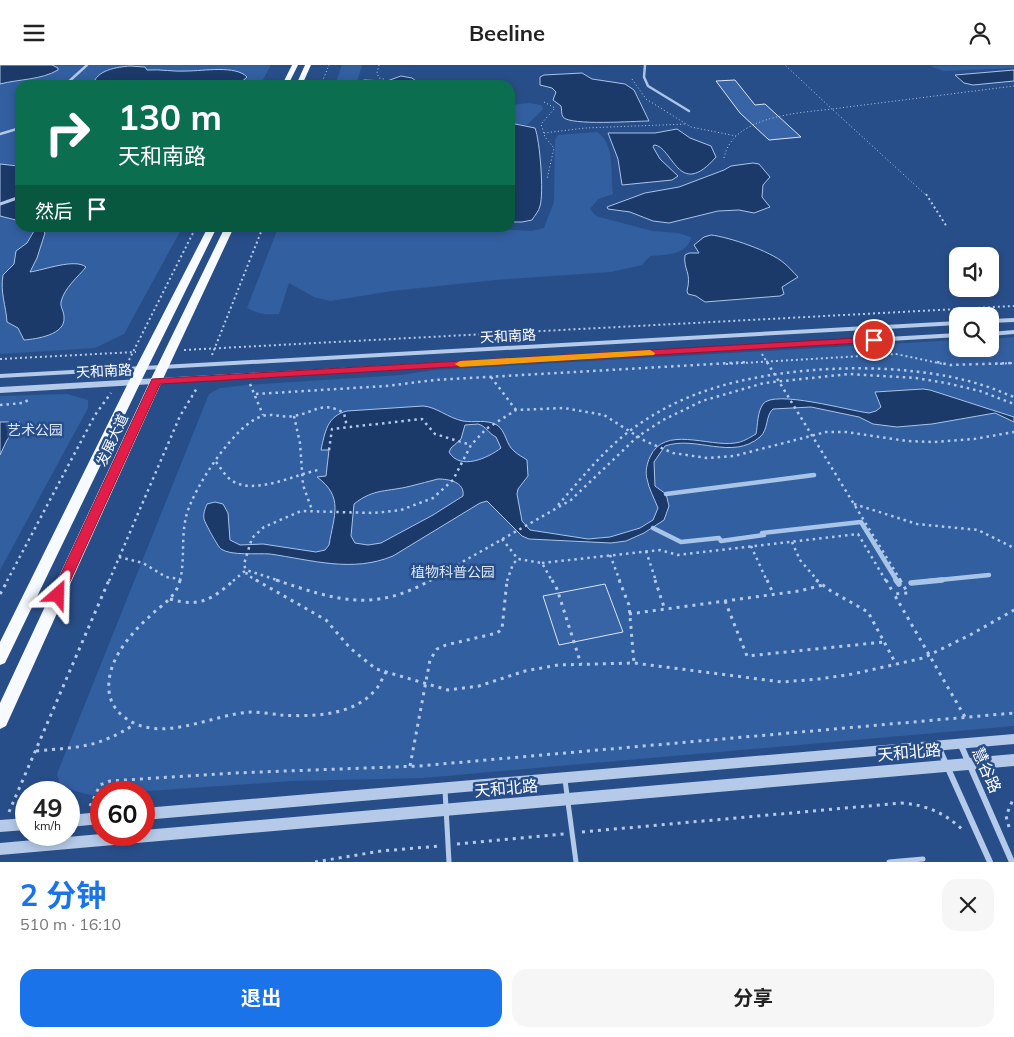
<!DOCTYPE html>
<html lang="zh">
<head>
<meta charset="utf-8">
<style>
  :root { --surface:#fff; --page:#f6f6f6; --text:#222; --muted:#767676; --accent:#1a73e8 }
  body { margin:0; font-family:Mulish,"Noto Sans SC",sans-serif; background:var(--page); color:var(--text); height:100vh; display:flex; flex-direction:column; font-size:19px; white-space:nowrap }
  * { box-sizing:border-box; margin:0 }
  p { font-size:16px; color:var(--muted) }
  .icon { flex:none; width:28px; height:28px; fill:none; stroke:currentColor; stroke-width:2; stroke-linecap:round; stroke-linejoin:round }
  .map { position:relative; height:797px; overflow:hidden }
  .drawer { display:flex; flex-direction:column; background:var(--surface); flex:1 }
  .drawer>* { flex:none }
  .top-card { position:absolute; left:15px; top:15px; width:500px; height:152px; border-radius:15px; box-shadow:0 2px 8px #0003; background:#0b6e4f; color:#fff; overflow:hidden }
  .tools { position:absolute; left:949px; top:182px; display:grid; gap:10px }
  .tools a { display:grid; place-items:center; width:50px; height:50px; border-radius:10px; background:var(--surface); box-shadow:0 2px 8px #0003; font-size:25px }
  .speed { position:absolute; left:15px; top:716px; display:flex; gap:10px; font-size:25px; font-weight:700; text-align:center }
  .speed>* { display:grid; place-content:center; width:65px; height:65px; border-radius:50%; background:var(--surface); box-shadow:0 2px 8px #0003; line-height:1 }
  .speed small { font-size:12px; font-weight:400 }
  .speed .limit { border:8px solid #d22; background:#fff; color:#111 }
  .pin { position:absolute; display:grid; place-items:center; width:42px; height:42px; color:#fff; margin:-21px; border:2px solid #fff; border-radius:50%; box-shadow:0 1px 5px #0007 }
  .me { position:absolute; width:55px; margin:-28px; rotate:25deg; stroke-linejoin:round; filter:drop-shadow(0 0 4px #0008) }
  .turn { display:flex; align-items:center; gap:18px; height:105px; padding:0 20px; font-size:22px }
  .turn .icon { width:65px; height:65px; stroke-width:2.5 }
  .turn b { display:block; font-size:35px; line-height:42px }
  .then { display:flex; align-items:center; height:48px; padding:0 20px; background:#0003; gap:10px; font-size:19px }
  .round { display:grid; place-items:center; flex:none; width:52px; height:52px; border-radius:15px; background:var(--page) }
  .headline { display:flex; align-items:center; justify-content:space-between; height:85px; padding:0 20px }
  h1 { font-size:30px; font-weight:700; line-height:38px; color:var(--accent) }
  .primary-button { display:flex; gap:10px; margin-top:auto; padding:10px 20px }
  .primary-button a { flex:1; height:58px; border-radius:15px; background:var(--accent); color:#fff; font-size:20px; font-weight:700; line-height:58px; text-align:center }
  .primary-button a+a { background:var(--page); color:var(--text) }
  header { display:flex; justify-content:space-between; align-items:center; height:65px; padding:0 20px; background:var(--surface); font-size:22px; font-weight:700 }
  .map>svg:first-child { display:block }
  .green { fill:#325fa0 }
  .water { fill:#1c3a69; stroke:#a9c4e9; fill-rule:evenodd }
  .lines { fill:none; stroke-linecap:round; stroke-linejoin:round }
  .stream-far2 { stroke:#a9c4e9; stroke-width:2.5 }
  .stream-far1 { stroke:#a9c4e9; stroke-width:4.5 }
  .stream { stroke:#a9c4e9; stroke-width:5.5 }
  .building { fill:#3864a5; stroke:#d9e5f7 }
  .path-far3 { stroke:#b5cae9; stroke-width:1; stroke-dasharray:1 2.5; stroke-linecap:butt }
  .path-far2 { stroke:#b5cae9; stroke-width:2; stroke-dasharray:2 3; stroke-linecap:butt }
  .path-far1 { stroke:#b5cae9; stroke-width:2.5; stroke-dasharray:2.5 4; stroke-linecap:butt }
  .path { stroke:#b5cae9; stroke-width:3; stroke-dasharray:3 5; stroke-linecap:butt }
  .service-far2 { stroke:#b5cae9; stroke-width:2.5 }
  .service-far1 { stroke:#b5cae9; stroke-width:3 }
  .service { stroke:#b5cae9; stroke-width:5 }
  .minor { stroke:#b5cae9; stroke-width:6 }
  .tertiary { fill:#b5cae9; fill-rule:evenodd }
  .primary { fill:#f7fafe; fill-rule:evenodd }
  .route { fill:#e11d48; stroke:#92132f }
  .slow { fill:#f59e0b }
  .labels { text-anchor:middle; stroke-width:5; stroke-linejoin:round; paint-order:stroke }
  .street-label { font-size:14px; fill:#fff; stroke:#284e89 }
  .park-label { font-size:14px; fill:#d9e5f7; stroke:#284e89 }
  .near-street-label { font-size:16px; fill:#fff; stroke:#284e89 }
</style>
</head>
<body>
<header><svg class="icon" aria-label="menu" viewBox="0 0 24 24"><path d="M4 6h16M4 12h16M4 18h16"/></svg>Beeline<svg class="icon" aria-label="person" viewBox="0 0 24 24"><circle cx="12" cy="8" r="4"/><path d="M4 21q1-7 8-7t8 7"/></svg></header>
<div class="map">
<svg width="1014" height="797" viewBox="0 0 1014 797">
  <rect width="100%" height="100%" fill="#284e89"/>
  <g class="green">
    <path d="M0,0h271l-11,20h-240v142l162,1 -58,106 -29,14 -95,6z"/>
    <path d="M342,0h20l-6,20h-21z"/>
    <path d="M1014,0v3l-70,3 -14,-5z"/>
    <path d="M530,38l11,2 2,4 -16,16 -17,-2v-18z"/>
    <path d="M597,67c19,13 13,42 16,62l-15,5 -8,10 6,7 56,15 26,2 13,4c-3,18 -27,18 -41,19l-8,9 -31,7 -116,8 -103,11 -62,10 -16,-4 -25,-14 -10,31c-12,1 -21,0 -32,-6l31,-80 183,-1 71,4 12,-3 10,-26 1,-62 3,-5z"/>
    <path d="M1014,272v389l-591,52 -131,3 -201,14 -16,-4 -15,-7 -3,-10 152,-380 11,-6 26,-3 155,-10 33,-5 523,-30 1,9h32v-10z"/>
    <path d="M67,329l21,6v8l-88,162v-174z"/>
  </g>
  <g class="water">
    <path d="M0,0h52l6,3v2c-17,10 -39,9 -58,14z"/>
    <path d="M130,1l15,1 2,3c14,-1 27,2 40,1 16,0 49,-6 60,6l-9,8h-145c3,-15 24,-18 37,-19z"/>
    <path d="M1014,5v11l-41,4 -9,-2 -9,-8z"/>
    <path d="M582,8l10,6 33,5 9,6 15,31c-14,0 -79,5 -86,-4 -2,-3 -1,-7 -2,-11l-8,-6 3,-8 -4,-4 -12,-3v-8l4,-2z"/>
    <path d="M401,11l11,2 4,3 32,4h-84l-3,-3 3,-2 23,1z"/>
    <path d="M510,58l25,5c5,13 9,65 5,78 -1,5 -5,9 -8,14l-10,2h-12z"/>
    <path d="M677,64l13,9 21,8 5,11c-38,44 -43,-11 -62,-12l-1,2 7,12 18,17 -6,4 -50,5 -4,-26 -10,-26h47z"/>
    <path d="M753,98l6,1 11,13 -7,8 -1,12 8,10 -16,6 -15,-3 -21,1 -49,12 -16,-2 -23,-9 -22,-3 -1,-2 38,-14 34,-6 45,-17 7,-4z"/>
    <path d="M0,99l18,2 2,4v51l-20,-5z"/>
    <path d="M31,163h10l4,5 -8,25 -7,14c14,-2 45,-14 56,-5 -8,10 -22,21 -25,35 -1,5 3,9 3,15 2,18 -28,22 -40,23l-6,-12 -11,-6c-1,-16 -7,-30 -4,-47l11,-11 2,-13 11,-8 7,-12z"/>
    <path d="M711,170c18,2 59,16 73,28 5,4 9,9 14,14l-16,10 2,7 -4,2 -75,6 -9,-6 -8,-2 -1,-3c5,-19 -4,-21 -2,-36l4,-2h10l-5,-8 10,-8z"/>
    <path d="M923,324l7,1 84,27v5l-19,-9 -63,11 -35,3 -24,-3 -14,-7 -48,-10 -38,2c-8,7 -4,20 -13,28 -28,24 -64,-2 -95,9l-11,16 1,24 11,8 3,12 -5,14 -20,13 -18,8 -15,2 -82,-4 -7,-3 -35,-35 -7,2 -87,53c-41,17 -81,4 -123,-2 -13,-1 -39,2 -49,-5 -3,-2 -16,-26 -17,-30 -1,-5 1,-10 3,-15l8,-2 8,2 5,9 2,27 10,5 23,-1 53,8 9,-2 4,-5c5,-30 15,-48 -12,-68l9,-1 3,-26h-8c4,-18 6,-34 26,-39l76,-5c14,1 25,12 40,15 11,2 24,-2 34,4 9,6 9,20 17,26 4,4 9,6 13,9l1,16 -10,13 -1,5 5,27 8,9 58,9 22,-2 30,-9 13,-8 5,-12c-4,-10 -9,-19 -11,-29 -2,-7 0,-16 3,-22 14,-32 58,-10 85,-14 8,-1 14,-5 21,-9 2,-10 1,-21 7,-30 11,-15 87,7 106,9l7,-2 5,-4 -6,-15zM478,359c8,2 10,9 18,13l5,11c-13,10 -41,23 -52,4l2,-4 10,-9 4,-14zM438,414c11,0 27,3 25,17l-30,19 -52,28 -13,2 -13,-2 -4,-7 3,-32c20,-16 34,-12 57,-18 9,-2 18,-5 27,-7z"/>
    <path d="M0,357h20l-13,18 -7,15z"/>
  </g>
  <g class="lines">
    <path class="stream-far2" d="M645,0l-1,12 4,9 41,25"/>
    <g class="stream-far1">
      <path d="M666,429l148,-19"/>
      <path d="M653,463l28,14 38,-4 2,3 43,-6 -2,-2 99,-11 36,59"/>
      <path d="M929,516l60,-6"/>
    </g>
    <g class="stream">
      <path d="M896,515l3,4"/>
      <path d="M911,518l31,-3"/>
    </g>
  </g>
  <g class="building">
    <path d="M735,15l20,25 10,-1 36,33 -32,3 -29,-27 -24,-32z"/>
    <path d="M605,519l18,48 -64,13 -16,-49z"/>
  </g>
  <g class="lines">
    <g class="path-far3">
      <path d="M379,0l-2,8 2,5 5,1"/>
      <path d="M632,14l14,20 45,28 45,9"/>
      <path d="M272,20l3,-6"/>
      <path d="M321,20l8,-20"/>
      <path d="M544,37l11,6 -14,16 4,13 9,11 -7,31"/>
      <path d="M544,68l41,-5 102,-4"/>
      <path d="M724,93c8,-42 74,-45 108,-49l-47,-44"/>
      <path d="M927,131l-95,-87 182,-23"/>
    </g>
    <g class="path-far2">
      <path d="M926,129l21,33"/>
      <path d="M184,285l830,-44"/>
      <path d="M762,289l6,10"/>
      <path d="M212,290l51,-128"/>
      <path d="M0,294l136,-7"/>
      <path d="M129,295l67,-133"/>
      <path d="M726,299l170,-10 47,10"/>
      <path d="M995,299l19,-1"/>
    </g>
    <g class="path-far1">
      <path d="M767,297l134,219"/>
      <path d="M937,297l13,3 64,-2"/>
      <path d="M491,312l25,33"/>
      <path d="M250,319l13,31"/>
      <path d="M256,329l130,-8 49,-6 313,-18"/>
      <path d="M0,340l23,-2 7,-4"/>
      <path d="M294,351l6,27 3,42 9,25"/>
      <path d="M329,385l3,-21 90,-10 13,15 36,11"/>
      <path d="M216,397c5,6 9,14 15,18 22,16 63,-5 87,-10"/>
      <path d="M854,439l63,20 61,6 36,18"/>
      <path d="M558,440c24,-27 47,-57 77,-78 21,-15 46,-28 70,-36 78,-27 199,-31 277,-6 11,3 21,8 32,12"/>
      <path d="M502,474l16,20 24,4 10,18"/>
      <path d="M792,477l8,18 18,21"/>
      <path d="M751,481l16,35"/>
      <path d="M646,486l10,30"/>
      <path d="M610,490l10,26"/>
      <path d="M119,492l24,6 23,14 14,2"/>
      <path d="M542,498l118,-13 18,5 180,-21 28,47"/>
      <path d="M7,516l88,-166 16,-22"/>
      <path d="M109,516l71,-165 17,-28"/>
      <path d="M180,516c5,-21 1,-43 6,-64 6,-27 50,-95 77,-101 10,-3 20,2 30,0 22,-3 29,-16 51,-3l3,14"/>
      <path d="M233,516l13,-11 34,11"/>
      <path d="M258,516l-11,-6 -3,-11 8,-26 12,-11 37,-16 73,2 27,-3 32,-12 20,-18 18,-35 15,-16 30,-19 48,-2 40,7 41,26 28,12 34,5 27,-2 92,-24h20l61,9 27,1 40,-3 40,-7"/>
      <path d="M429,516l142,-81 66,-63 26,-17 39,-19 62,-18 85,-9 67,4 30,5 34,8 34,13"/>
      <path d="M507,516l6,-17 5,-5"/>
    </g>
    <g class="path">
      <path d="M180,515c-4,18 -18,24 -31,37 -19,17 -43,45 -40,74 1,10 6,19 14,25 36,30 88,-2 128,-4 10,0 21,2 30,3 32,2 74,1 96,-27 3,-4 6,-11 9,-16"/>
      <path d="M256,515l70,40 24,28 26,21 72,21 31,-4 46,-15 33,-6 76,-2 148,19 37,-3 34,-5 70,-16 47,-23 44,-25"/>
      <path d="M276,515c60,20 97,33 155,0"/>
      <path d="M552,515l5,9 24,75"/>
      <path d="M619,515l10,25 5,58"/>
      <path d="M655,515l10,30"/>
      <path d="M767,515l6,13"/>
      <path d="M816,515l15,11 37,21 28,52"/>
      <path d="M886,515l8,14"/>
      <path d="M900,515l8,13 -14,1 71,123"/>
      <path d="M0,529l8,-14"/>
      <path d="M170,534c29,9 43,0 64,-19"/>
      <path d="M725,536l22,55 137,-14"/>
      <path d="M629,549l170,-23 24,-6"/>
      <path d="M36,686c43,-4 62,-3 99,-27"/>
      <path d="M410,701l20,-106 7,-11 9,-4 51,-12 5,-4 5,-49"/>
      <path d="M90,741l10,-21 10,-4 124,-8 185,-7 595,-53"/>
      <path d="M9,747l100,-232"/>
      <path d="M1009,762l-3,-11 8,-19"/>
      <path d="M582,767l319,-29c26,2 44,10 63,28"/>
      <path d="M457,779l107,-10"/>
      <path d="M315,797l66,-11 59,-5"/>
    </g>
    <g class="service-far2">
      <path d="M65,20l22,-20"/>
      <path d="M0,69l20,-6"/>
    </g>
    <path class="service-far1" d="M0,139l20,-7"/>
    <g class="service">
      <path d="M565,715l11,82"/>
      <path d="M445,725l4,72"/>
      <path d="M889,797l34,-3"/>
    </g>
    <g class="minor">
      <path d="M960,678l52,119"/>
      <path d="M938,681l52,116"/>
    </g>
    <g class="tertiary">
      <path d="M1014,253v4l-24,1v-4z"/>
      <path d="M958,256v4l-958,53v-4z"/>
      <path d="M1014,265v4l-24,2v-4z"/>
      <path d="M958,268v4l-958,56v-6z"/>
      <path d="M1014,669v10l-870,76v-12z"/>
      <path d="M1014,689v12l-1014,89v-12l101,-9v1h43v-5z"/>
      <path d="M101,747v12l-32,3v-12z"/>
      <path d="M26,753v12l-26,2v-12z"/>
    </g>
    <g class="primary">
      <path d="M292,0h6l-10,20h-6z"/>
      <path d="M305,0h6l-9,20h-6z"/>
      <path d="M208,162h9l-70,142 -142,294 -5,2v-23l135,-273z"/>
      <path d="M225,162h9l-72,154 -156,345 -6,3v-26l150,-322z"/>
    </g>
  </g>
  <path class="route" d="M874,272l5,3 -1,2 -718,42 -98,215 -4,2 -5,-2 -2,-4 101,-216z"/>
  <path class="slow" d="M650,285l5,3 -1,2 -194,12 -5,-3 5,-3z"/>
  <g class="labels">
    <g class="street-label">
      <text transform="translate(508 271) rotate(-3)" y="5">天和南路</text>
      <text transform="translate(104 306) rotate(-3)" y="5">天和南路</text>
      <text transform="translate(112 375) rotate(-65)" y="5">发展大道</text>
    </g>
    <g class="park-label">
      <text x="35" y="370">艺术公园</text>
      <text x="453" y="512">植物科普公园</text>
    </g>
    <g class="near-street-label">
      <text transform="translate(909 687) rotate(-5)" y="6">天和北路</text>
      <text transform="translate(987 705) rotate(66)" y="6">慧谷路</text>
      <text transform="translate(506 723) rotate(-5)" y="6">天和北路</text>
    </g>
  </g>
</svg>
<div class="tools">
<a><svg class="icon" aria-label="sound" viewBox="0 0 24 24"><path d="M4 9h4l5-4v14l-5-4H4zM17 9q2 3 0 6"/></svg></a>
<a><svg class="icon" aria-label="search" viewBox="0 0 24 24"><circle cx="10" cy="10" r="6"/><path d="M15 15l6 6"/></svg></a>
</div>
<div class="speed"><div>49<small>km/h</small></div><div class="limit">60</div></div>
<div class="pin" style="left:874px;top:275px;background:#d93025"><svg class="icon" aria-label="arrive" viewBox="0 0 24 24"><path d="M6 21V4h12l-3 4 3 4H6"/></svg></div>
<svg class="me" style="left:58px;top:530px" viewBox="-20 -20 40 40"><path d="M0-17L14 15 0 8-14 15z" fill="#e11d48" stroke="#fff" stroke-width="4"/></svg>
<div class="top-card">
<div class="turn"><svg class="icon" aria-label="right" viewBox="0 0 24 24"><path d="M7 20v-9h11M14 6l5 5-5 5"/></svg><div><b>130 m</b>天和南路</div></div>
<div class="then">然后<svg class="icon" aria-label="arrive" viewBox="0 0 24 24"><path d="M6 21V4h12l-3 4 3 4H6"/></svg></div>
</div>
</div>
<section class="drawer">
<div class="headline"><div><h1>2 分钟</h1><p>510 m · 16:10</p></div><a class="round"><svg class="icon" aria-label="close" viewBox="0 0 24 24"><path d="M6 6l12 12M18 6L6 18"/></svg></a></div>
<div class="primary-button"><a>退出</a><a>分享</a></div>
</section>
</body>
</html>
